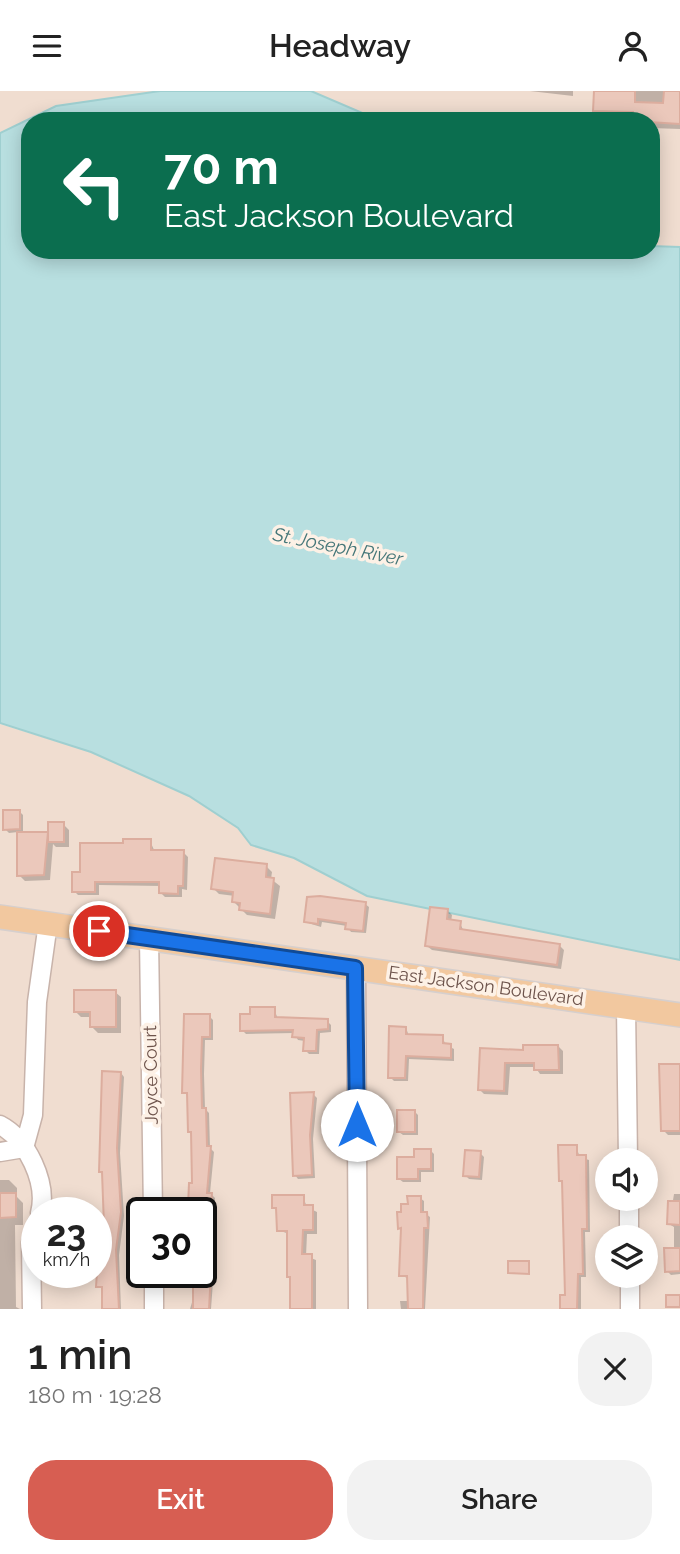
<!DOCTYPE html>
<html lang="en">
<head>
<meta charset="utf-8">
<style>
  :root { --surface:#fff; --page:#f2f2f2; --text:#222; --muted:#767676; --accent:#d75e52 }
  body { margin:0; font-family:Raleway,sans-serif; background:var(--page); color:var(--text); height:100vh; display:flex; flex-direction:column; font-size:26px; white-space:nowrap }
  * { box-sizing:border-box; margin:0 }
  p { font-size:23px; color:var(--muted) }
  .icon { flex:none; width:38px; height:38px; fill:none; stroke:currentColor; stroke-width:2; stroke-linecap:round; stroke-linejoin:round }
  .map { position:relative; height:1218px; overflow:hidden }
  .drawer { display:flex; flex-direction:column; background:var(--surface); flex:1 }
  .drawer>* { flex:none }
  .top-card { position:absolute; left:21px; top:21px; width:639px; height:147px; border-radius:28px; box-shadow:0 4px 18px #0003; background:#0b6e4f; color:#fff; overflow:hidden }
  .fabs { position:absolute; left:595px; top:1057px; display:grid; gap:14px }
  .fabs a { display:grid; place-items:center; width:63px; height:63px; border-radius:50%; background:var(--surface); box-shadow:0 4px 18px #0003; font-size:35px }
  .speed { position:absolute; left:21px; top:1106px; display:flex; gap:14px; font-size:35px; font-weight:700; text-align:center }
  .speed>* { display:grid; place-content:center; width:91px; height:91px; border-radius:50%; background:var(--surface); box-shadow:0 4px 18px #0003; line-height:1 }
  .speed small { font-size:18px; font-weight:400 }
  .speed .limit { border:4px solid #111; border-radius:10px; background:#fff; color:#111 }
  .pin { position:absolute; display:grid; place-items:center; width:60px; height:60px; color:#fff; margin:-30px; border:4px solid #fff; border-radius:50%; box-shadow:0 2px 7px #0007 }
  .me { position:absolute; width:77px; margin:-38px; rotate:0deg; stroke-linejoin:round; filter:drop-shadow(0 0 5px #0008) }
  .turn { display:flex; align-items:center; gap:24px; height:147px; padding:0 28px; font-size:32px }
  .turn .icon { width:91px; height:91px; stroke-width:2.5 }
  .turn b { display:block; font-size:49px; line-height:60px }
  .round { display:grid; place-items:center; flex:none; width:74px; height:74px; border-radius:28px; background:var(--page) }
  .overview { display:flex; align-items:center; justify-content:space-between; height:119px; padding:0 28px }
  h1 { font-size:42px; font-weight:600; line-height:52px }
  .primary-button { display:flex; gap:14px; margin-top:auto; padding:14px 28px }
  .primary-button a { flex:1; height:80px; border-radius:28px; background:var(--accent); color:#fff; font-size:28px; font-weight:600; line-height:80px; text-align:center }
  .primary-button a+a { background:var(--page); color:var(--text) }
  header { display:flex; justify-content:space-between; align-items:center; height:91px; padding:0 28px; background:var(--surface); font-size:32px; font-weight:600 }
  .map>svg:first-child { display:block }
  .residential { fill:#f0ddd0; fill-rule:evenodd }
  .water { fill:#b8dfe0; stroke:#9fcfd0; stroke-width:2 }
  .shadow { fill:#0003 }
  .building { fill:#ebc8bb; stroke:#dcad9e; stroke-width:2 }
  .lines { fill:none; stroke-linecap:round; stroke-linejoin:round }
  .minor-casing { stroke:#c8b3aa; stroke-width:21 }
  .major-casing { stroke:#d6cfcd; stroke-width:26 }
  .minor { stroke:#fff; stroke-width:18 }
  .major { stroke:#f2c89f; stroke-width:23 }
  .route-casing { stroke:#114b97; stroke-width:18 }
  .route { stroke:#1a73e8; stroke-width:12 }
  .labels { text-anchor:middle; stroke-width:7; stroke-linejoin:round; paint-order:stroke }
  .street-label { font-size:18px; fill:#6d534b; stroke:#fdf1e6 }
  .water-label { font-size:19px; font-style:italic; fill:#447678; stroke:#fdf1e6 }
</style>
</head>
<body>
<header><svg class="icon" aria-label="menu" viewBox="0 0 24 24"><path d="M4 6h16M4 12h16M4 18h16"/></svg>Headway<svg class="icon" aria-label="person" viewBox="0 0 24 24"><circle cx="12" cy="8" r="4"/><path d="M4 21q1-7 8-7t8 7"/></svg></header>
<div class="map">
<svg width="680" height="1218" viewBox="0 0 680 1218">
  <rect width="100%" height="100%" fill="#f9ede1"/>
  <g class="residential">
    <path d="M0,0h160l-104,15 -56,27z"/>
    <path d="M311,0h369v156l-29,-1v-125h-270z"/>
    <path d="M0,633l91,28 99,44 48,32 13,17 43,13 73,38 313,64v349h-680zM607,1069h39v39h-39zM37,1122h59v59h-59zM142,1122h59v59h-59zM607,1146h39v39h-39z"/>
  </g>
  <path class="water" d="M160,0h151l70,30h-351v129h621v-4l29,1v713l-313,-64 -73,-38 -43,-13 -13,-17 -49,-32 -98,-44 -91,-29v-590l56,-27z"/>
  <g class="shadow">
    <path d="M530,0h43v5z"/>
    <path d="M595,0h85v38l-29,-1v-7l-16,-4 -34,-1 -6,-5z"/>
    <path d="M19,720l4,4v19l24,-1 3,3 13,-12 6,6v17h-13l-3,-3 -3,36 -25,1 -6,-6 -1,-43 -9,1 -4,-4z"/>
    <path d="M150,750l5,11h28l5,5 -1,33 -5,-1v8h-17l-5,-5 1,-6 -62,-1v10h-21l-4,-4 8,-17 43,-29z"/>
    <path d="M266,775l6,6 -1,7 9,7 -5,33 -28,-4 -13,-13 1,-6 -16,-2 -6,-6z"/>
    <path d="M365,813l4,3 -3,26 -15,-1 -4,-6 -25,-4 -1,5 -16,-5z"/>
    <path d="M447,819l5,5 -1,7 9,1 4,9 95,13 5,5 -3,19 -129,-19 -5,-4z"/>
    <path d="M115,901l6,5v36h-23l-6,-6v-10h-11l-6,-6z"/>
    <path d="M274,918l4,10 49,2 4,4v7l-11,1 -1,21h-10l-4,-4v-9l-7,-1 -4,-7 -48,1 -4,-4z"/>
    <path d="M186,925h23l4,4v20h-8l-1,34 1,35 4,4 1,35 4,4 -4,41 5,5 -1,27 3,3 -6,81h-21l11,-37v-59h-12l1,-29 4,1 -1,-50 -4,-4 -1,-35 -4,-4z"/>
    <path d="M406,937l3,8 33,1 4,8 8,4v12l-45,-2 -1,22h-14l-4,-4z"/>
    <path d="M558,955l5,5v23h-23l-5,-7h-25l-2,28 -24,-1 -5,-5 2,-39 44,2z"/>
    <path d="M680,975v69h-12l-5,-5z"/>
    <path d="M121,982l3,4 -4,76 4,63 -5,39 2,54h-18l1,-19 -6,-4z"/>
    <path d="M313,1003l4,4 -4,41 2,39 -17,1 -3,-4z"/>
    <path d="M414,1020l4,4v20h-15l-4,-3z"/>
    <path d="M576,1056l4,10 9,3 1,72h-5l1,45h-5v32h-20l5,-12 -2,-113 -3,-3z"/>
    <path d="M430,1059l4,4v18h-13v10h-18l-4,-3 16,-20z"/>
    <path d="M480,1062l4,4 -2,23 -13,-1 -4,-4z"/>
    <path d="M0,1089h9l8,8v9l6,6v22h-8l1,82 4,2h-20z"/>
    <path d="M674,1103h6v80l-9,1 -4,-4 7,-21v-23l-5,-3z"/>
    <path d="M303,1106l4,10 10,5v22h-10l-1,22 10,4v49h-23l-1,-30 -4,-3 1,-42 -11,-4v-19l-4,-4z"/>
    <path d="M420,1107l4,3v12l6,4 -5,92h-24l-1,-8h9v-22l-8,-4 1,-45 -2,-2 9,-22z"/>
  </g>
  <g class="building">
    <path d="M594,0h41v11l28,1 1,-12h16v33l-47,-3v-9l-40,-1z"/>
    <path d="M3,719h17v19l-17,1z"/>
    <rect x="48" y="731" width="16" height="20"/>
    <path d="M17,741h31l-4,43 -27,1z"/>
    <path d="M123,748h28v11h33l-1,36h-5v8l-19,-1v-11h-64v10h-23v-20h8v-29h43z"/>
    <path d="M215,767l52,6 -1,13 8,1 -4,36 -31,-4 1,-7 -8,-1 1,-10 -22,-3z"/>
    <path d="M320,805l46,6 -3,29 -18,-2 1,-6 -28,-4v5l-14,-2 3,-25z"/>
    <path d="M430,816l18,2 -1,10 14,2 -1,8 100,15 -3,21 -132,-19z"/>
    <path d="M74,899h42v37h-26v-15h-16z"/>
    <path d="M250,916h25v10l53,2v10l-11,1 -1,21h-13l1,-13 -12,-1 1,-7 -53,1v-17h10z"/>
    <path d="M184,923h26v23h-8l-1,32 1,39h4l1,38h4l-4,47h5l-1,15 -23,-1 1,-24h3l-1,-51h-3l-1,-39h-5z"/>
    <path d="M389,935l17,1v7l37,1v8l8,1v14l-45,-2 -1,22h-17z"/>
    <path d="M523,954h35l1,25h-25v-7h-29l-1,28 -26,-1 2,-42 43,2z"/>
    <path d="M659,973h21v67h-19z"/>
    <path d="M102,980l19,1 -4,76 4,64 -5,38 3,59h-17v-22h-6l4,-61h4l-2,-54h-3z"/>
    <path d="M314,1001l-4,43 2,40 -19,1 -3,-83z"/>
    <rect x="397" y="1019" width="18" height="22"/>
    <path d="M558,1054h19v10h9l1,74h-5l1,45h-5l-1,35h-17v-14h5l-3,-114h-3z"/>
    <path d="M414,1058h17v20h-13v10h-21v-22h17z"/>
    <path d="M465,1059l16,1 -2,26 -16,-1z"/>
    <path d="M0,1102h16v24l-16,1z"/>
    <path d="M272,1104h32v10h9v25h-10l-1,24h10v55h-22v-32h-3v-46h-10l-1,-23h-4z"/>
    <path d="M407,1105h14v16h6l1,16h-4l-1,81h-15l-1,-33h-8l2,-48 -3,1 -1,-17h4v-8h7z"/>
    <path d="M668,1110h12v24l-13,-1z"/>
    <path d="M201,1131l13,1 -1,22h-12z"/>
    <path d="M664,1157h16v23l-15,1z"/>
    <path d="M508,1170h21v13l-21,-1z"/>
    <path d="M193,1181h18l-2,37h-16z"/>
    <rect x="666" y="1204" width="14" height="12"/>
  </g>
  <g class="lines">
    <g class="minor-casing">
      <g id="minor">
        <path d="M149,847l4,275"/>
        <path d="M356,877l2,341"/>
        <path d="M626,916l2,153"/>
        <path d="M0,1034c27,14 48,58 40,88"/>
        <path d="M0,1061l24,-4 9,-33 4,-113 11,-79"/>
        <path d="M629,1108v38"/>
        <path d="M154,1181v37"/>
        <path d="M630,1185v33"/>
        <path d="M32,1218l-1,-66 6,-20"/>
      </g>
    </g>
    <g class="major-casing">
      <path id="major" d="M0,826l680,98"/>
    </g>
    <use href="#minor" class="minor"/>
    <use href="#major" class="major"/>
  </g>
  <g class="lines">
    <g class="route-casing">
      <path id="route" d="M99,840l256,37 2,157"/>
    </g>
    <use href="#route" class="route"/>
  </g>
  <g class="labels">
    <g class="street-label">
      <text transform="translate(486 895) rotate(8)" y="6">East Jackson Boulevard</text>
      <text transform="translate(151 984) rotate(-91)" y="6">Joyce Court</text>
    </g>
    <g class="water-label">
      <text transform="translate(338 455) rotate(11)" y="7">St. Joseph River</text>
    </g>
  </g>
</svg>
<div class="fabs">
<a><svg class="icon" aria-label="sound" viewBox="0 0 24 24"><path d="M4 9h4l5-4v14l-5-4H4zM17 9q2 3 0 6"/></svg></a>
<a><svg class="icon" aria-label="layers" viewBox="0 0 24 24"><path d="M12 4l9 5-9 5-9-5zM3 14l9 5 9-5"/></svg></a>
</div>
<div class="speed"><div>23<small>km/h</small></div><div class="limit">30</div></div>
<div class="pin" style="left:99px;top:840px;background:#d93025"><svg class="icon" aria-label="arrive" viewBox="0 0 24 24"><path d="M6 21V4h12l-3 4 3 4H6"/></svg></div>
<svg class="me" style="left:357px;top:1034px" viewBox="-20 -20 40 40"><circle r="19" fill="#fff"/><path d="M0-13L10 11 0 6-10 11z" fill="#1a73e8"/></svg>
<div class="top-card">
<div class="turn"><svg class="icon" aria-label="left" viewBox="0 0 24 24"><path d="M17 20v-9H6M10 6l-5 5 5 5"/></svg><div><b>70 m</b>East Jackson Boulevard</div></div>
</div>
</div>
<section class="drawer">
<div class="overview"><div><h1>1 min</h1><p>180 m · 19:28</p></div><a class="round"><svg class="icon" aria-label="close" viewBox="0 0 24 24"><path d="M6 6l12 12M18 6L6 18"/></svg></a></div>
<div class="primary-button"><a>Exit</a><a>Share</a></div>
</section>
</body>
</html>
